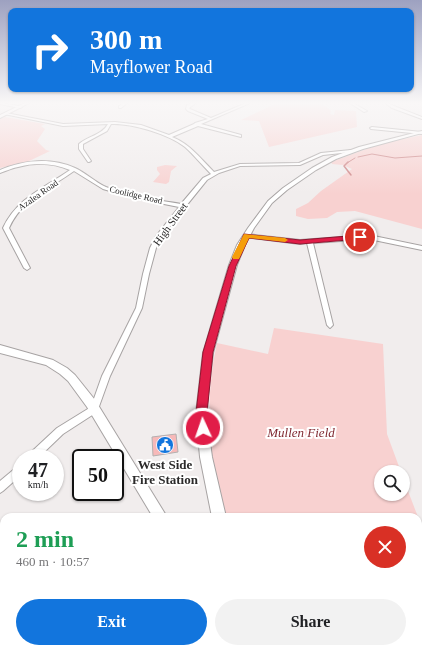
<!DOCTYPE html>
<html lang="en">
<head>
<meta charset="utf-8">
<style>
  :root { --surface:#fff; --page:#f2f2f2; --text:#202124; --muted:#757577; --accent:#1275dd }
  body { margin:0; font-family:Georgia,serif; background:var(--page); color:var(--text); height:100vh; display:flex; flex-direction:column; font-size:15px; white-space:nowrap }
  * { box-sizing:border-box; margin:0 }
  p { font-size:13px; color:var(--muted) }
  .icon { flex:none; width:22px; height:22px; fill:none; stroke:currentColor; stroke-width:2; stroke-linecap:round; stroke-linejoin:round }
  .map { position:relative; flex:1; overflow:hidden }
  .sheet { position:absolute; left:0px; top:513px; width:422px; height:140px; display:flex; flex-direction:column; background:var(--surface); border-radius:12px 12px 0 0; box-shadow:0 1px 3px #0004 }
  .sheet>* { flex:none }
  .guide { position:absolute; left:8px; top:8px; width:406px; height:84px; border-radius:8px; box-shadow:0 1px 3px #0004; background:#1275dd; color:#fff; overflow:hidden }
  .fabs { position:absolute; left:374px; top:465px; display:grid; gap:8px }
  .fabs a { display:grid; place-items:center; width:36px; height:36px; border-radius:50%; background:var(--surface); box-shadow:0 1px 3px #0004; font-size:20px }
  .speed { position:absolute; left:12px; top:449px; display:flex; gap:8px; font-size:20px; font-weight:700; text-align:center }
  .speed>* { display:grid; place-content:center; width:52px; height:52px; border-radius:50%; background:var(--surface); box-shadow:0 1px 3px #0004; line-height:1 }
  .speed small { font-size:10px; font-weight:400 }
  .speed .limit { border:2px solid #111; border-radius:6px; background:#fff; color:#111 }
  .pin { position:absolute; display:grid; place-items:center; width:34px; height:34px; color:#fff; margin:-17px; border:2px solid #fff; border-radius:50%; box-shadow:0 1px 4px #0007 }
  .me { position:absolute; width:44px; margin:-22px; rotate:357deg; stroke-linejoin:round; filter:drop-shadow(0 0 3px #0008) }
  .turn { display:flex; align-items:center; gap:14px; height:84px; padding:0 16px; font-size:18px }
  .turn .icon { width:52px; height:52px; stroke-width:2.5 }
  .turn b { display:block; font-size:28px; line-height:34px }
  .round { display:grid; place-items:center; flex:none; width:42px; height:42px; border-radius:21px; background:var(--page) }
  .summary { display:flex; align-items:center; justify-content:space-between; height:68px; padding:0 16px }
  h1 { font-size:24px; font-weight:600; line-height:30px; color:#1e9e55 }
  .cta { display:flex; gap:8px; margin-top:auto; padding:8px 16px }
  .cta a { flex:1; height:46px; border-radius:24px; background:var(--accent); color:#fff; font-size:16px; font-weight:600; line-height:46px; text-align:center }
  .cta a+a { background:var(--page); color:var(--text) }
  .map>svg:first-child { display:block }
  .green { fill:#f8d1d0 }
  .lines { fill:none; stroke-linecap:round; stroke-linejoin:round }
  .stream-far1 { stroke:#cd8485; stroke-width:1 }
  .stream { stroke:#cd8485; stroke-width:1.5 }
  .building { fill:#f7b9b9; stroke:#b4b0b0 }
  .street-casing { stroke:#a7a3a3; stroke-width:2 }
  .secondary-casing { stroke:#a7a3a3; stroke-width:2 }
  .street { fill:#fff; fill-rule:evenodd }
  .secondary { fill:#fff; fill-rule:evenodd }
  .route { fill:#e11d48; stroke:#92132f }
  .slow { fill:#f59e0b }
  .labels { text-anchor:middle; stroke-width:4; stroke-linejoin:round; paint-order:stroke }
  .far-street-label { font-size:9px; fill:#2b2a2a; stroke:#fff }
  .street-label { font-size:11px; fill:#2b2a2a; stroke:#fff }
  .near-park-label { font-size:13px; font-style:italic; fill:#812931; stroke:#fff }
  .near-poi-label { font-size:13px; font-weight:bold; fill:#2b2a2a; stroke:#fff }
</style>
</head>
<body>
<div class="map">
<svg width="422" height="653" viewBox="0 0 422 653">
  <rect width="100%" height="100%" fill="#f1eded"/>
  <g class="green">
    <path d="M277,103c14,0 45,-5 54,8l-1,3 4,1 1,-5 21,1 1,16 -88,20 -10,-26 -18,-1z"/>
    <path d="M5,117l40,7 -4,2 4,3 -8,12 9,9 4,1 -23,11 -27,6v-49z"/>
    <path d="M422,135v94l-67,-18 -18,1 -10,6 -19,1 -12,-3v-7l12,-6 13,-12 31,-22 -9,-4 -11,-1 -1,-2 49,-18z"/>
    <path d="M165,165l12,1 -6,5 -2,11 -3,2 -13,-2 7,-8 -3,-4v-3z"/>
    <path d="M274,328l109,16 4,90 14,38h-20v22h22v-16l15,39h-192c-18,-57 -22,-116 -9,-174l51,11z"/>
    <path d="M418,518l4,11v124h-21l-9,-4h26z"/>
  </g>
  <g class="lines">
    <g class="stream-far1">
      <path d="M358,157l14,-3 23,4 27,-2"/>
      <path d="M347,163l8,-5"/>
    </g>
    <path class="stream" d="M348,162l-4,4 7,9"/>
  </g>
  <path class="building" d="M176,434l2,18 -25,4 -1,-19z"/>
  <g class="lines">
    <g class="street-casing">
      <g id="street">
        <path d="M0,103l20,3 2,1 -2,1 -20,-4z"/>
        <path d="M124,103h3l-6,5h-2v-2z"/>
        <path d="M192,103h4l-7,5 1,1 21,9 35,-15h4l-49,21 40,11v2l-43,-11 -26,11c17,6 29,22 42,35l26,-8 59,-1 22,-10 30,-3 2,1 -2,1 -28,3 -23,10 -60,1 -21,7 -12,7 -46,57 -5,11 -7,26 -7,34 -32,68 -13,36 -34,22 -25,24h-12l2,-3 29,-27 34,-21 11,-31 34,-68 7,-34 7,-26 6,-12 23,-29 -45,-9 -31,-9 -29,-18c-25,18 -52,28 -65,57l21,40 -3,2 -3,-2 -21,-40c14,-30 41,-40 67,-58 -16,-7 -35,-8 -52,-3 -6,1 -12,4 -18,6v-3c23,-10 51,-13 75,-2 11,5 20,14 31,19 24,10 51,13 75,17l22,-26 8,-4c-9,-9 -17,-19 -26,-27 -16,-13 -54,-24 -74,-23l-4,7 -24,13v5l8,12 -2,1h-1l-9,-13v-5c9,-8 23,-9 29,-20l-45,2 -59,-12 2,-1 57,11 52,-2 26,3 28,10 25,-11 1,-1 13,-4 -20,-8 -2,-2 1,-4z"/>
        <path d="M350,103h3l14,8 -3,1z"/>
        <path d="M385,103h3l6,3 28,11v2l-30,-11z"/>
        <path d="M372,127l50,5v2l-51,-5 -1,-1z"/>
        <path d="M246,234l54,6 69,-5 53,11v4l-53,-11 -56,4 20,82 -3,3 -3,-3 -20,-82 -7,1 -56,-7v-2z"/>
        <path d="M21,464v11l-18,16 -3,2v-12l18,-15z"/>
      </g>
    </g>
    <g class="secondary-casing">
      <g id="secondary">
        <path d="M25,103h4l-29,15v-3z"/>
        <path d="M422,131v2l-59,16 -27,10 -20,11 -29,20 -15,13 -18,25 -9,17 -8,20 -24,88 -7,60 6,44 14,60h-14l-12,-60 -4,-44 7,-60 26,-88 8,-20 11,-17 20,-27 15,-13 29,-20 20,-11 27,-10z"/>
        <path d="M0,345l53,15 14,8 8,7 20,25 72,117h-14l-66,-110 -19,-26 -8,-7 -14,-9 -46,-12z"/>
        <path d="M350,649h25l2,4h-25z"/>
      </g>
    </g>
    <use href="#street" class="street"/>
    <use href="#secondary" class="secondary"/>
  </g>
  <linearGradient id="sky" x2="0" y2="1"><stop stop-color="#9da1c0"/><stop offset="0.53" stop-color="#f9f7f7"/><stop offset="1" stop-color="#f9f7f7" stop-opacity="0"/></linearGradient>
  <rect width="422" height="194" fill="url(#sky)"/>
  <path class="route" d="M244,234l56,6 60,-5 4,2 -4,2 -60,5 -51,-6 -13,28 -23,86 -6,61 2,15 -2,3 -4,2 -4,-2 -3,-18 7,-61 26,-86z"/>
  <path class="slow" d="M244,234l41,4 3,2 -3,2 -36,-4 -10,21h-6l-1,-2z"/>
  <defs>
    <g id="civic-disc" transform="scale(0.9)"><circle r="9.5" fill="#1275dd" stroke="#fff"/><path d="M-.6-6.5H3V-4.5H.6V-3L4-1V1h2V6H-6V1h2V-1L-.6-3ZM-1.2 2.5V6h2.4V2.5Z" fill="#fff"/></g>
  </defs>
  <g fill-rule="evenodd">
    <use href="#civic-disc" x="165" y="445"/>
  </g>
  <g class="labels">
    <g class="far-street-label">
      <text transform="translate(38 195) rotate(-35)" y="3">Azalea Road</text>
      <text transform="translate(136 195) rotate(13)" y="3">Coolidge Road</text>
    </g>
    <g class="street-label">
      <text transform="translate(170 224) rotate(-54)" y="4">High Street</text>
    </g>
    <g class="near-park-label">
      <text x="301" y="437">Mullen Field</text>
    </g>
    <g class="near-poi-label">
      <text x="165" y="469">West Side<tspan x="165" dy="15">Fire Station</tspan></text>
    </g>
  </g>
</svg>
<div class="fabs">
<a><svg class="icon" aria-label="search" viewBox="0 0 24 24"><circle cx="10" cy="10" r="6"/><path d="M15 15l6 6"/></svg></a>
</div>
<div class="speed"><div>47<small>km/h</small></div><div class="limit">50</div></div>
<div class="pin" style="left:360px;top:237px;background:#d93025"><svg class="icon" aria-label="arrive" viewBox="0 0 24 24"><path d="M6 21V4h12l-3 4 3 4H6"/></svg></div>
<svg class="me" style="left:203px;top:428px" viewBox="-20 -20 40 40"><circle r="17" fill="#e11d48" stroke="#fff" stroke-width="3"/><path d="M0-11L8 9 0 5-8 9z" fill="#fff"/></svg>
<div class="guide">
<div class="turn"><svg class="icon" aria-label="right" viewBox="0 0 24 24"><path d="M7 20v-9h11M14 6l5 5-5 5"/></svg><div><b>300 m</b>Mayflower Road</div></div>
</div>
<section class="sheet">
<div class="summary"><div><h1>2 min</h1><p>460 m · 10:57</p></div><a class="round" style="background:#d93025;color:#fff"><svg class="icon" aria-label="close" viewBox="0 0 24 24"><path d="M6 6l12 12M18 6L6 18"/></svg></a></div>
<div class="cta"><a>Exit</a><a>Share</a></div>
</section>
</div>
</body>
</html>
